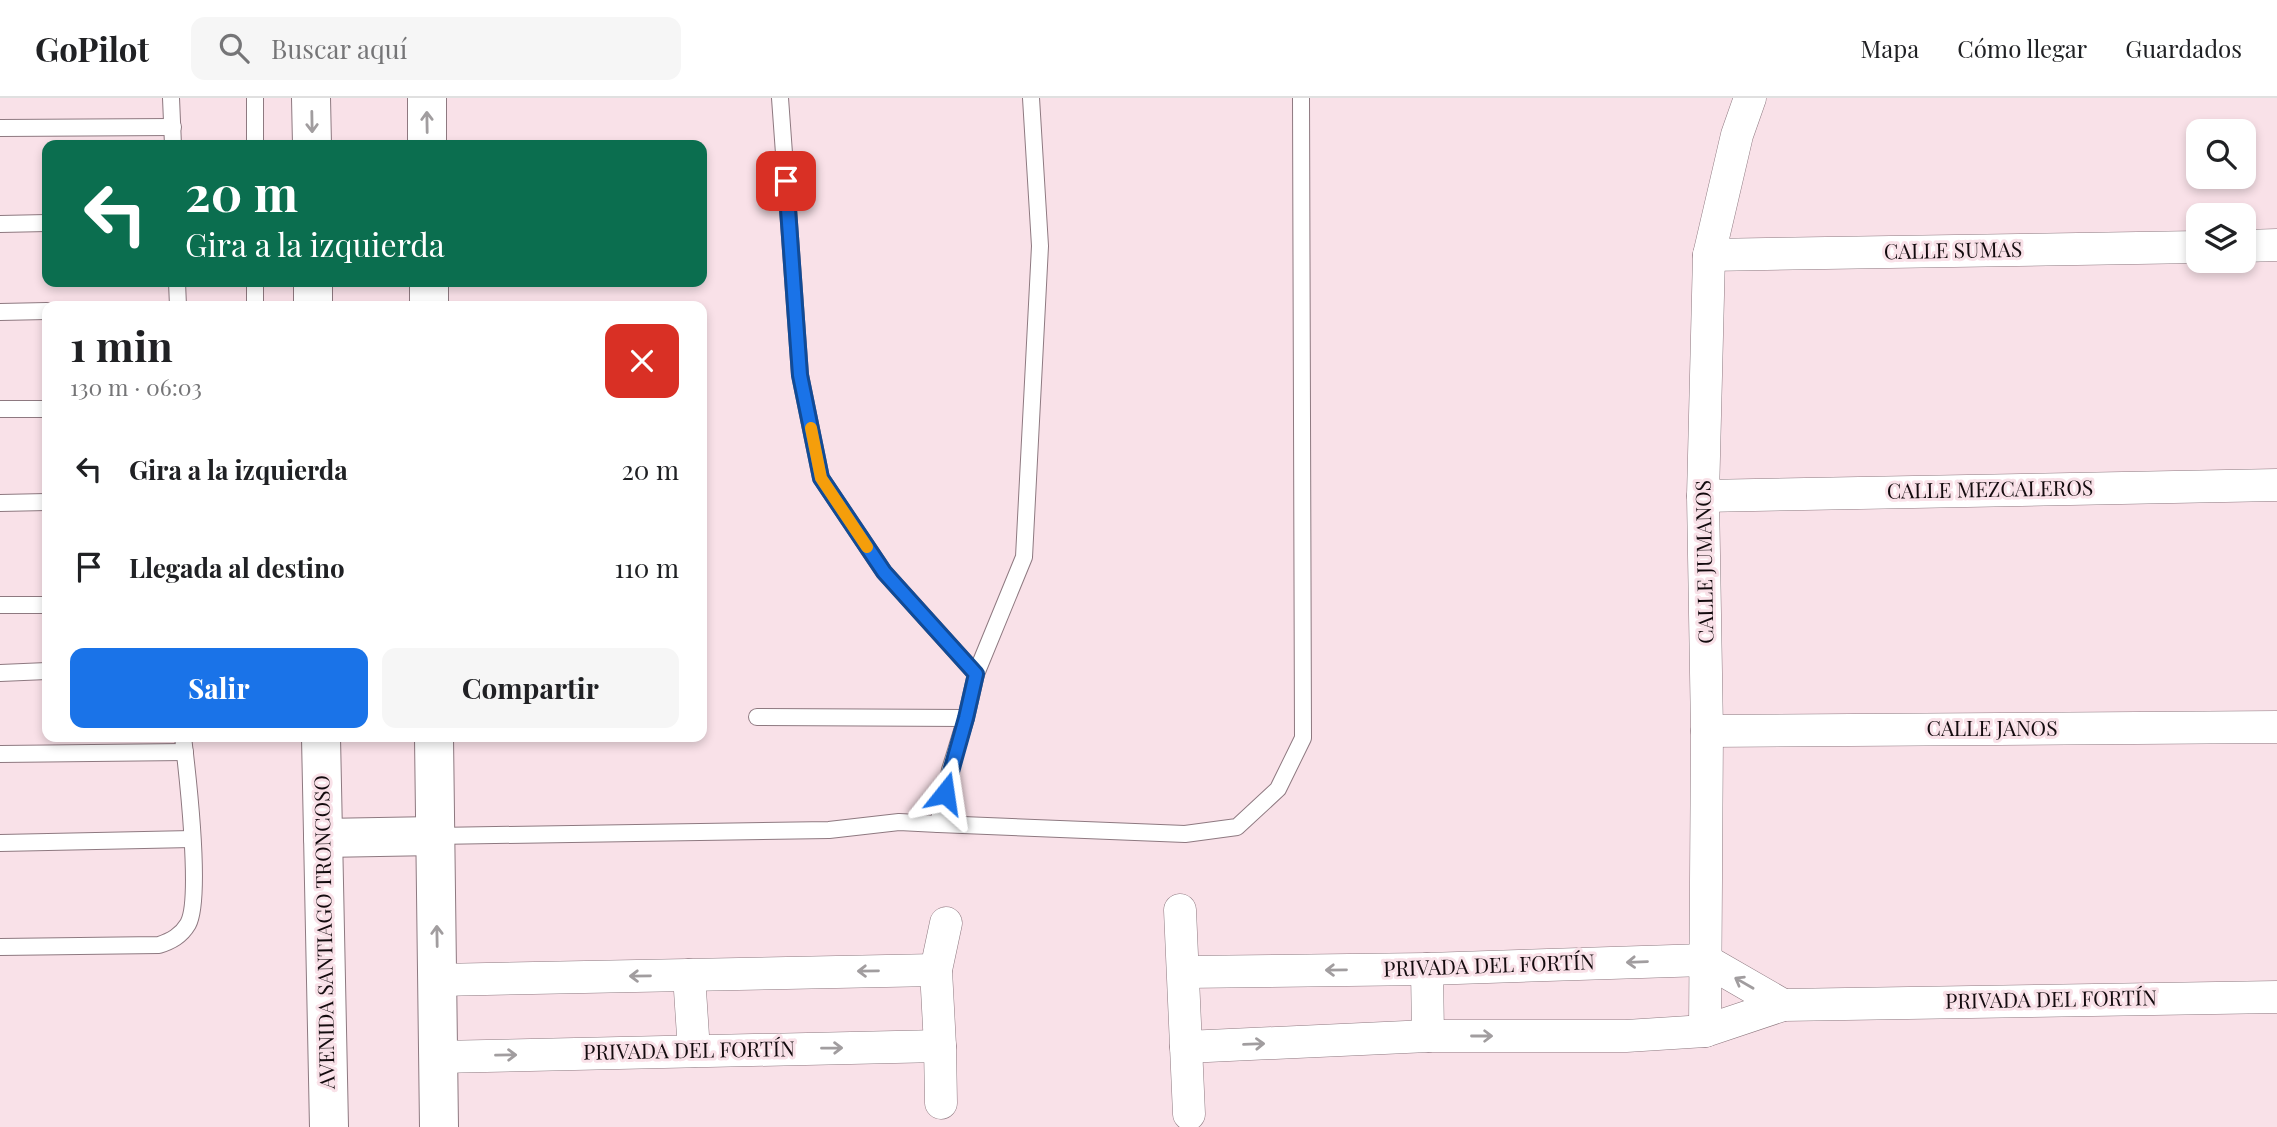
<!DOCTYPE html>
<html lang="es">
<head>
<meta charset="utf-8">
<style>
  :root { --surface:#fff; --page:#f6f6f6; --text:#202124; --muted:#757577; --line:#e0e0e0; --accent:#1a73e8 }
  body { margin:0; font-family:"Playfair Display",serif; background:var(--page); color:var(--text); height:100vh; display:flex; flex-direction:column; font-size:26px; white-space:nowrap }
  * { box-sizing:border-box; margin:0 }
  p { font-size:23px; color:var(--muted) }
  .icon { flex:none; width:38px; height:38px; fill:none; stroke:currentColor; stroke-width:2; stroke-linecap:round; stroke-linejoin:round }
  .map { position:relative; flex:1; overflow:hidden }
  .sheet { position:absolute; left:42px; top:203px; width:665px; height:441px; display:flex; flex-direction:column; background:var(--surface); border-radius:14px; box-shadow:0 4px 10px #0003 }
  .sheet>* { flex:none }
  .guide { position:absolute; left:42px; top:42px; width:665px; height:147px; border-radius:14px; box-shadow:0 4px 10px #0003; background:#0b6e4f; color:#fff; overflow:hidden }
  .controls { position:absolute; left:2186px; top:21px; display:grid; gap:14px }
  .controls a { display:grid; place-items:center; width:70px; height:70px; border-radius:14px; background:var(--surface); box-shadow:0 4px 10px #0003; font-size:35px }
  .pin { position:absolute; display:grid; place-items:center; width:60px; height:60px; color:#fff; margin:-30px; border-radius:14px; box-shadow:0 4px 10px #0006 }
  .me { position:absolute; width:77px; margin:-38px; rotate:15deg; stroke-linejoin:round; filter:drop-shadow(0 0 5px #0008) }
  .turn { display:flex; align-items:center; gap:24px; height:147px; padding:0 28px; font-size:32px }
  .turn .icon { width:91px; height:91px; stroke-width:2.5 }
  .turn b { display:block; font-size:49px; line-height:60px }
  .round { display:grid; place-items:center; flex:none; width:74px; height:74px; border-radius:14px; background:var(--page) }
  .headline { display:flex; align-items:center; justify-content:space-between; height:119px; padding:0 28px }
  h1 { font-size:42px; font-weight:700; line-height:52px }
  .action { display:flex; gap:14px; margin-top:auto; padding:14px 28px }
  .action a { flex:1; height:80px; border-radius:14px; background:var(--accent); color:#fff; font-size:28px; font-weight:700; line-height:80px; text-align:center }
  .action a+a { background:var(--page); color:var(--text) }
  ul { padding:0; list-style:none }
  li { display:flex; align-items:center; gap:21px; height:98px; padding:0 28px }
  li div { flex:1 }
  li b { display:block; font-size:26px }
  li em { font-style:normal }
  header { display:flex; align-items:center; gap:42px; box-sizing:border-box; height:98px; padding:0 35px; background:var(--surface); border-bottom:2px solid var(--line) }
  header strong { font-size:33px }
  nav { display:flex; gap:38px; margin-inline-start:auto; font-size:24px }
  .search { width:490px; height:63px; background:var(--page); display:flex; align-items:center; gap:18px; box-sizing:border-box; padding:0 24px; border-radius:14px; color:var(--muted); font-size:26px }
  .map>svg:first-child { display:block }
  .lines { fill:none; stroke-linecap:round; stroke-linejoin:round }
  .lane-casing { stroke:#8e7980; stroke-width:18 }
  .street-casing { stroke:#8e7980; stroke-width:33 }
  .secondary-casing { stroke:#8e7980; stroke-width:40 }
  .lane { stroke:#fff; stroke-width:16 }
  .street { stroke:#fff; stroke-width:32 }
  .secondary { stroke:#fff; stroke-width:38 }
  .oneway { stroke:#a19d9f }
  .route-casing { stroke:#114b97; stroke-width:18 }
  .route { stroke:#1a73e8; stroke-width:12 }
  .slow { stroke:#f59e0b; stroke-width:12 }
  .labels { text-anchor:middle; stroke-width:6; stroke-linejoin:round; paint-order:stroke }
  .street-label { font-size:21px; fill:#130b0e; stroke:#f9e1e8 }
</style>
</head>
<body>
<header>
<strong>GoPilot</strong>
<div class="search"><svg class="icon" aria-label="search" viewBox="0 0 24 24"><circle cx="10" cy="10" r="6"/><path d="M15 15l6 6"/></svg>Buscar aquí</div>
<nav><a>Mapa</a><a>Cómo llegar</a><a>Guardados</a></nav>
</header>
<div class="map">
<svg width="2277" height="1029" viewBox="0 0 2277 1029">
  <rect width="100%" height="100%" fill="#f9e1e8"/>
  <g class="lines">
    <g class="lane-casing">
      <g id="lane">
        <path d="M171,0l2,47"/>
        <path d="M780,0l20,277 21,103 63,94 92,102"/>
        <path d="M0,30l173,-1"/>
        <path d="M255,47v-47"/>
        <path d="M0,126l47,-1"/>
        <path d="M177,184l1,24"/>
        <path d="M255,208v-24"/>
        <path d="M0,214l47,-1"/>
        <path d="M0,311h47"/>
        <path d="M0,405l47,-1"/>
        <path d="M0,507h47"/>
        <path d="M0,575l47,-2"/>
        <path d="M757,619l209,1"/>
        <path d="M0,656l185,-2"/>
        <path d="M938,726l247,10 52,-7 41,-38 25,-51 -2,-640"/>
        <path d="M435,738l394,-6 70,-8 39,2 12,-54 16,-52 10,-44 48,-117 16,-311 -9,-148"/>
        <path d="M0,745l192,-4"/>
        <path d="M0,849l159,-2c12,-4 22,-9 29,-21 14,-25 -1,-154 -5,-187"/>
      </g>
    </g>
    <g class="street-casing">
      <g id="street">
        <path d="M2244,148l33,-1"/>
        <path d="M1709,157l489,-8"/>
        <path d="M1703,398l574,-11"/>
        <path d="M1707,633l570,-4"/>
        <path d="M1180,812l9,204"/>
        <path d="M1427,871l1,67"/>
        <path d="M1184,874l243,-3 278,-9 78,45"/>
        <path d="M689,877l5,76"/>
        <path d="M438,882l498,-10"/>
        <path d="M1705,933l2,-300 -4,-235 6,-241 28,-120 13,-37"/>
        <path d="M1186,949l242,-11h198l79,-5 78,-26 494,-8"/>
        <path d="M438,959l502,-11"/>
        <path d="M941,1005l-1,-57 -4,-76 10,-47"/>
      </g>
    </g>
    <g class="secondary-casing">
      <g id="secondary">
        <path d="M311,0l1,47"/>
        <path d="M427,0v47"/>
        <path d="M313,184v24"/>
        <path d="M429,184v24"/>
        <path d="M321,639l8,390"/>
        <path d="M434,639l5,390"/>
        <path d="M323,740l112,-2"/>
      </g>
    </g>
    <use href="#lane" class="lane"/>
    <use href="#street" class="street"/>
    <use href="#secondary" class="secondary"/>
  </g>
  <defs><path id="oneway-shaft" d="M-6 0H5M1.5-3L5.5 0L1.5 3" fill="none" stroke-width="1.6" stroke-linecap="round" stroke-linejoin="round" transform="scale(1.75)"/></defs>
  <g class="oneway">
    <use href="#oneway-shaft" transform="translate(312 24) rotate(89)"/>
    <use href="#oneway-shaft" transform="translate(427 24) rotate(-91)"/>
    <use href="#oneway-shaft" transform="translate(437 838) rotate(-91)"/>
    <use href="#oneway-shaft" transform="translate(1637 864) rotate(178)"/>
    <use href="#oneway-shaft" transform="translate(1336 872) rotate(179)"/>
    <use href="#oneway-shaft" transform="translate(868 873) rotate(179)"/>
    <use href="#oneway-shaft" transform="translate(640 878) rotate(179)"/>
    <use href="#oneway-shaft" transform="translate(1744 885) rotate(-150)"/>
    <use href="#oneway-shaft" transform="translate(1482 938)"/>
    <use href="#oneway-shaft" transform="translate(1254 946) rotate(-2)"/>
    <use href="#oneway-shaft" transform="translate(832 950) rotate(-1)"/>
    <use href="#oneway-shaft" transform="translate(506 957) rotate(-1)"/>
  </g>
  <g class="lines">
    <g class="route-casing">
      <path id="route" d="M786,83l14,194 21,103 63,94 92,102 -10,44 -21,75"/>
    </g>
    <use href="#route" class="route"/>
    <path class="slow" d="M811,330l10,50 46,69"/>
  </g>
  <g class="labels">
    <g class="street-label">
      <text transform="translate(1953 153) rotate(-1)" y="7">CALLE SUMAS</text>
      <text transform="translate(1990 392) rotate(-1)" y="7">CALLE MEZCALEROS</text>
      <text transform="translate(1705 464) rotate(-91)" y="7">CALLE JUMANOS</text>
      <text x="1992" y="638">CALLE JANOS</text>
      <text transform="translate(325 834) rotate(-91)" y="7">AVENIDA SANTIAGO TRONCOSO</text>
      <text transform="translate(1489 868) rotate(-2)" y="7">PRIVADA DEL FORTÍN</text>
      <text transform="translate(2051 902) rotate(-1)" y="7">PRIVADA DEL FORTÍN</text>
      <text transform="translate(689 953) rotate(-1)" y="7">PRIVADA DEL FORTÍN</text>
    </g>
  </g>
</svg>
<div class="controls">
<a><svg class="icon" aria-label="search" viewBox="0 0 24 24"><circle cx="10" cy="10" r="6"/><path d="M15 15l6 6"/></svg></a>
<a><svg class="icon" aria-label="layers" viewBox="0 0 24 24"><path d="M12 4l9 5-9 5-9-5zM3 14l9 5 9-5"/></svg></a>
</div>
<div class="pin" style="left:786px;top:83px;background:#d93025"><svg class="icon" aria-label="arrive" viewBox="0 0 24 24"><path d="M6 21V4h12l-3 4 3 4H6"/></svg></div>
<svg class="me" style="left:945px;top:695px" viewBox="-20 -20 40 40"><path d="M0-17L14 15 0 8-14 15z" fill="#1a73e8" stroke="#fff" stroke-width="4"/></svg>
<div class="guide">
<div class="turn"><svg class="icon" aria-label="left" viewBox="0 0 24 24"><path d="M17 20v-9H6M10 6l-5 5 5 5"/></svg><div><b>20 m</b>Gira a la izquierda</div></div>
</div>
<section class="sheet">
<div class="headline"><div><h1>1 min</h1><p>130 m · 06:03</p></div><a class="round" style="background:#d93025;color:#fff"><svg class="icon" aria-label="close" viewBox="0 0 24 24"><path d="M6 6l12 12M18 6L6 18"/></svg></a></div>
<ul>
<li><svg class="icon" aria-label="left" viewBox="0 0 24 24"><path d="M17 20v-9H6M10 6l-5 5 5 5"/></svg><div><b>Gira a la izquierda</b></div><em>20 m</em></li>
<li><svg class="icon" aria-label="arrive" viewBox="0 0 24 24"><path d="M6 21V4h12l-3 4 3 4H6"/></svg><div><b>Llegada al destino</b></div><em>110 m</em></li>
</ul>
<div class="action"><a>Salir</a><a>Compartir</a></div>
</section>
</div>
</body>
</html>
